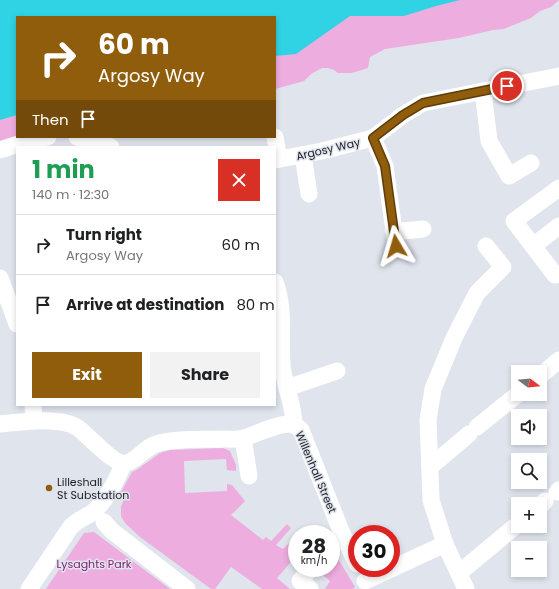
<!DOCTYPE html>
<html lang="en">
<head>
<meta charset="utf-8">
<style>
  :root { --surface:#fff; --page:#f2f2f2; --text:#202124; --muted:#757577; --line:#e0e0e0; --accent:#905d0d }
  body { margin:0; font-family:Poppins,sans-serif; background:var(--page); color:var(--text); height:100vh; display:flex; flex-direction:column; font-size:15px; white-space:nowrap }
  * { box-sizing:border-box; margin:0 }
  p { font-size:13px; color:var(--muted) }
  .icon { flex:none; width:22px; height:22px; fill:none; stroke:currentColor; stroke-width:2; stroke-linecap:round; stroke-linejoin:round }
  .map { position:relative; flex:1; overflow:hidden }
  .drawer { position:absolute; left:16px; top:146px; width:260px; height:260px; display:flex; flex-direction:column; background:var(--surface); border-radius:0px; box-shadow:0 2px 6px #0003 }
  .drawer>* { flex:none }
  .top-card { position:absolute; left:16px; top:16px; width:260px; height:122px; border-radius:0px; box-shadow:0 2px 6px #0003; background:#905d0d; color:#fff; overflow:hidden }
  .needle { width:26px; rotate:106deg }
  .tools { position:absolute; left:511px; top:365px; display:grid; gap:8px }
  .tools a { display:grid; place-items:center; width:36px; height:36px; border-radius:0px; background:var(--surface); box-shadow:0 2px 6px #0003; font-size:20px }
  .speed { position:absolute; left:288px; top:525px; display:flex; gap:8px; font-size:20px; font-weight:700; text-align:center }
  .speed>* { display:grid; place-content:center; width:52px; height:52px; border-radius:50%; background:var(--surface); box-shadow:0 2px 6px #0003; line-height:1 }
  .speed small { font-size:10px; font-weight:400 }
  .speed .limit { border:6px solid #d22; background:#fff; color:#111 }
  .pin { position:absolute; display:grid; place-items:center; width:34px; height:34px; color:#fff; margin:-17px; border:2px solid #fff; border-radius:50%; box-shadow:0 1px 4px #0007 }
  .me { position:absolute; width:44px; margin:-22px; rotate:353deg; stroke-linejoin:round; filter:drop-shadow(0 0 3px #0008) }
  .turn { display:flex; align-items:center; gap:14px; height:84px; padding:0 16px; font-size:18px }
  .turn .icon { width:52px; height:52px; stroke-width:2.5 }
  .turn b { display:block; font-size:28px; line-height:34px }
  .then { display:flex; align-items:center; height:38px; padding:0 16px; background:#0003; gap:8px; font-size:15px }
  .round { display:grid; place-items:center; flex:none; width:42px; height:42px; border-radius:0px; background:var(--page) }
  .overview { display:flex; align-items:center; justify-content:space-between; height:68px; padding:0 16px }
  h1 { font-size:24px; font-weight:700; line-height:30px; color:#1e9e55 }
  .primary-button { display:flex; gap:8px; margin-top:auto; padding:8px 16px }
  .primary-button a { flex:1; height:46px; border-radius:0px; background:var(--accent); color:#fff; font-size:16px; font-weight:700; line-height:46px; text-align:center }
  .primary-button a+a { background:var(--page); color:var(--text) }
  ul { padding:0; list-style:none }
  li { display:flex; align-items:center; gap:12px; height:60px; padding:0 16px; border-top:1px solid var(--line) }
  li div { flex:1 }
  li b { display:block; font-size:15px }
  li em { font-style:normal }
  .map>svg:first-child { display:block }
  .green { fill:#edaddf }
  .water { fill:#2fd3e3 }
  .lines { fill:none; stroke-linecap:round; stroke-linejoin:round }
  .minor { stroke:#fff; stroke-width:17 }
  .route-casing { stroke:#5e3c08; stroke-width:10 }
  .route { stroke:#905d0d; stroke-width:7 }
  .poi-dot { fill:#905d0d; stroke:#e0e4ed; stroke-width:1.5 }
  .labels { text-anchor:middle; stroke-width:3; stroke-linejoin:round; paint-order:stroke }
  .street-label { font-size:11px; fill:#1c1e21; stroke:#e0e4ed }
  .poi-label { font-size:11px; fill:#1c1e21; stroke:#e0e4ed; text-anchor:start }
  .park-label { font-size:11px; fill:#802273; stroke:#e0e4ed }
</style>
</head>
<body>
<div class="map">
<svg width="559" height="589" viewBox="0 0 559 589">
  <rect width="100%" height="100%" fill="#e0e4ed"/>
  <g class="green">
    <path d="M244,0h315l-8,7 -11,4 -9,7 -27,11 -11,1 -34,8 -74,11 -15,8 -2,11 -6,2 -11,3h-13l-4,-3 -6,-2h-6l-11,6 -7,7 -29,8v-72h-90z"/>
    <path d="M17,56v80l-17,5v-82z"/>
    <path d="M223,448l7,3 6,14v6l-9,-1 -1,-11 -42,2 1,32 42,-2v-7l5,1 13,16 -14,14 32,25 3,-3 5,4 16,-17 4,4 -15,17 7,4 14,-14v20l-20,23 13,11h-28l-31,-22 -16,22h-4l-71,-52 -15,-14 -4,-7v-9l4,-11 -4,-4 11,-20 6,-3 22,-16 10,-3z"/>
    <path d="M94,532l76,57h-124l38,-56z"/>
    <path d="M333,550l22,37 -2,2h-28l5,-8 -13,-11 2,-2h12v-15z"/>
  </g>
  <path class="water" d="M0,0h460l-24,6 -32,10h-54l-54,38 -21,2v-39h-258v98l-17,5z"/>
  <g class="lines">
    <g class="minor">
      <path d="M483,91l6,50 20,35 22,-13"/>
      <path d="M77,137c12,2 23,5 34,10"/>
      <path d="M275,137l4,22"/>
      <path d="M373,138l12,28 11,80"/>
      <path d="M0,150l31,-10 17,-3"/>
      <path d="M303,155l6,39"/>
      <path d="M275,160l47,-9 51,-13 30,-23 20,-12 136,-27"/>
      <path d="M559,188l-45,33 19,25 26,-20"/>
      <path d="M394,232l29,-3"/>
      <path d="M533,246l22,29"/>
      <path d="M0,278l17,46"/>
      <path d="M275,282c10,26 5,55 7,83 2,20 12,39 12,60"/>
      <path d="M540,376l19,-16"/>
      <path d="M287,388l50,-17"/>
      <path d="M33,405l1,15"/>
      <path d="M0,424c20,-2 61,-8 78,4 10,7 37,38 48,35 11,-2 19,-16 30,-19 21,-6 45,-4 67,-5 7,0 15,1 21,-1 12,-4 35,-15 47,-14 4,1 7,3 10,6l40,101 16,33"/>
      <path d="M477,427l41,-33"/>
      <path d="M243,438l6,38"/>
      <path d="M430,467l39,-33"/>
      <path d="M557,492l2,-2"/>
      <path d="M540,506l5,-5"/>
      <path d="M104,522l8,9 75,58"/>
      <path d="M459,573l59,-49"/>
      <path d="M365,581l80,-37"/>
      <path d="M29,589l41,-61c6,-8 15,-10 23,-16 12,-9 25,-34 30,-48"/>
      <path d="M310,589l-10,-8 11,-13"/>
      <path d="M466,589l-21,-45 -14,-44 -3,-80 5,-31 21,-51 23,-45 26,-26 -17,-21"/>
    </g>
  </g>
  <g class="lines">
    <g class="route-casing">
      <path id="route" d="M396,246l-11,-80 -12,-28 30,-23 20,-12 84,-17"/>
    </g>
    <use href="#route" class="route"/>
  </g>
  <circle class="poi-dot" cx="49" cy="488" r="4"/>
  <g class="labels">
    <g class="street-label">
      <text transform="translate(328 149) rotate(-13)" y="4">Argosy Way</text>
      <text transform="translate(316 472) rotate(67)" y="4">Willenhall Street</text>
    </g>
    <g class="poi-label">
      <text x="57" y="486">Lilleshall<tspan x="57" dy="13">St Substation</tspan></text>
    </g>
    <g class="park-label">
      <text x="94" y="568">Lysaghts Park</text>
    </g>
  </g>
</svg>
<div class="tools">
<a><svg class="needle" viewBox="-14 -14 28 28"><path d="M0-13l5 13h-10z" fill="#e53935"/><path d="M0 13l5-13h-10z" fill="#757577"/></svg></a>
<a><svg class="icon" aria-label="sound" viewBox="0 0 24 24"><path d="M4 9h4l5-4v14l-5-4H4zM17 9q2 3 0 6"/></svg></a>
<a><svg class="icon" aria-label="search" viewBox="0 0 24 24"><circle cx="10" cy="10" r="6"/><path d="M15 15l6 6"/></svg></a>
<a>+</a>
<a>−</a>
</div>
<div class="speed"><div>28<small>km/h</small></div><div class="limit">30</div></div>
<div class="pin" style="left:507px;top:86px;background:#d93025"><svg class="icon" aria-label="arrive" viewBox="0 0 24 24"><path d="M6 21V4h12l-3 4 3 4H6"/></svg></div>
<svg class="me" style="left:396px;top:246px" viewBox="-20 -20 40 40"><path d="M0-17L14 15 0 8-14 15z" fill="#905d0d" stroke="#fff" stroke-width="4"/></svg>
<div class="top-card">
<div class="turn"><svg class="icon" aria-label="right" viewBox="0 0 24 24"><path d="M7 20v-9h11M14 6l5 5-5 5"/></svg><div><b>60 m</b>Argosy Way</div></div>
<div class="then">Then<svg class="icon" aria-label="arrive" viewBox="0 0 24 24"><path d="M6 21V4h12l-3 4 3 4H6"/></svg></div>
</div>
<section class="drawer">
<div class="overview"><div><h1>1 min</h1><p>140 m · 12:30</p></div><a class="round" style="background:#d93025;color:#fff"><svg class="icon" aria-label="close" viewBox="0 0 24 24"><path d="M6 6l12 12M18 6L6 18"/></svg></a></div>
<ul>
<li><svg class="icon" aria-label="right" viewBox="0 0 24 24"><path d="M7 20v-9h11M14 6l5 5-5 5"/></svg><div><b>Turn right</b><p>Argosy Way</p></div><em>60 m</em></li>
<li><svg class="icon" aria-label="arrive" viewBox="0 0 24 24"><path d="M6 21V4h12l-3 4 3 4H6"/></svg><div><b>Arrive at destination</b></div><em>80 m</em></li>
</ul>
<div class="primary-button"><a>Exit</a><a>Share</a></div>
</section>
</div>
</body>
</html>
